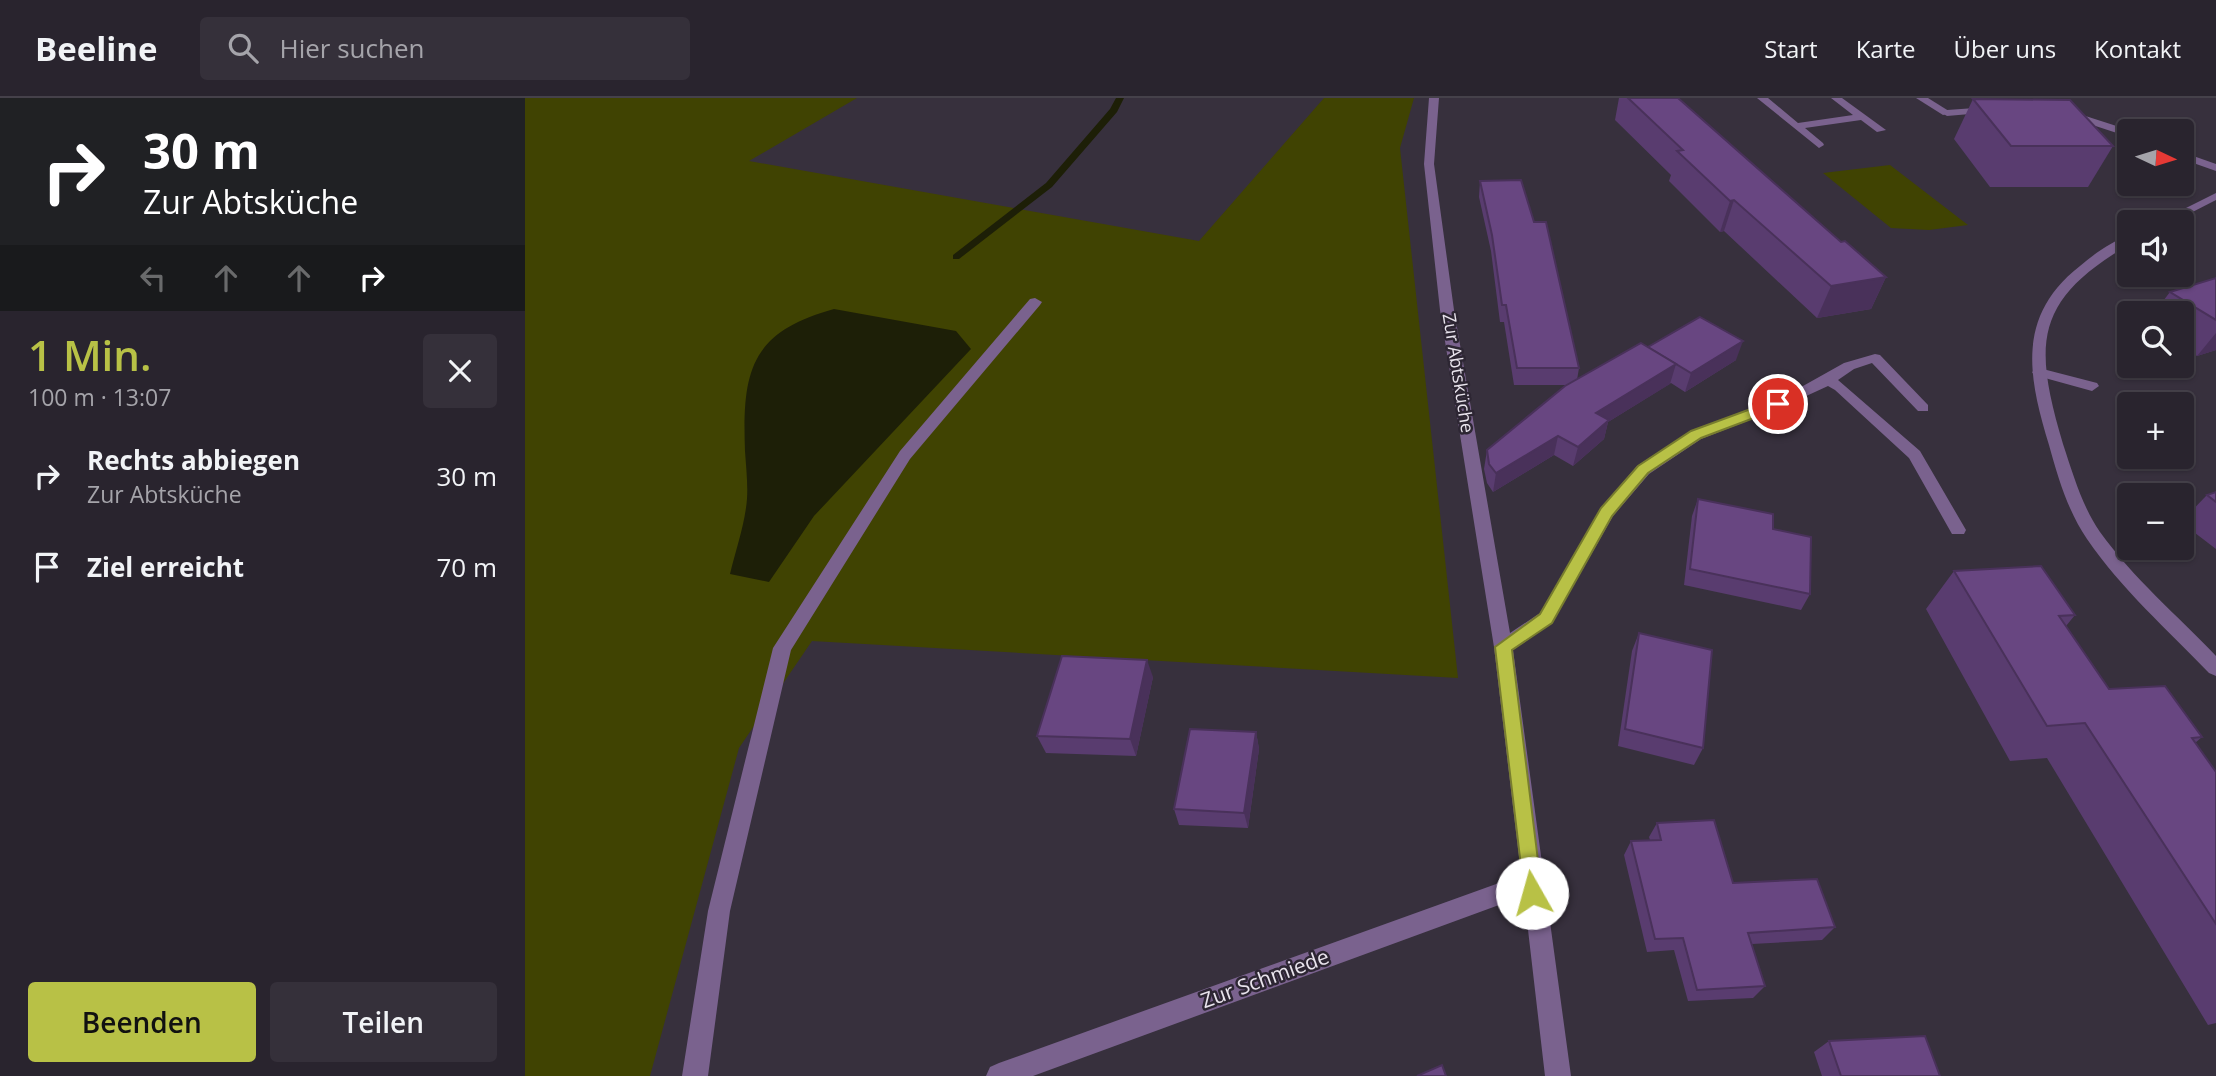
<!DOCTYPE html>
<html lang="de">
<head>
<meta charset="utf-8">
<style>
  :root { --surface:#29242e; --page:#35303a; --text:#f1f3f6; --muted:#a5a4aa; --line:#45414a; --accent:#b8c146 }
  body { margin:0; font-family:"Open Sans",sans-serif; background:var(--page); color:var(--text); height:100vh; display:flex; flex-direction:column; font-size:26px; white-space:nowrap }
  * { box-sizing:border-box; margin:0 }
  p { font-size:23px; color:var(--muted) }
  .icon { flex:none; width:38px; height:38px; fill:none; stroke:currentColor; stroke-width:2; stroke-linecap:round; stroke-linejoin:round }
  .map { position:relative; flex:1; overflow:hidden }
  .drawer { display:flex; flex-direction:column; background:var(--surface); width:525px }
  .drawer>* { flex:none }
  .top-card { background:#202124; color:#fff; overflow:hidden }
  .needle { width:46px; rotate:94deg }
  .controls { position:absolute; left:1592px; top:21px; display:grid; gap:14px }
  .controls a { display:grid; place-items:center; width:77px; height:77px; border-radius:7px; background:var(--surface); box-shadow:0 2px 5px #0004,0 0 0 2px var(--line); font-size:35px }
  .pin { position:absolute; display:grid; place-items:center; width:60px; height:60px; color:#fff; margin:-30px; border:4px solid #fff; border-radius:50%; box-shadow:0 2px 7px #0007 }
  .me { position:absolute; width:77px; margin:-38px; rotate:353deg; stroke-linejoin:round; filter:drop-shadow(0 0 5px #0008) }
  .turn { display:flex; align-items:center; gap:24px; height:147px; padding:0 28px; font-size:32px }
  .turn .icon { width:91px; height:91px; stroke-width:2.5 }
  .turn b { display:block; font-size:49px; line-height:60px }
  .lanes { display:flex; align-items:center; height:66px; padding:0 28px; background:#0003; justify-content:center; gap:35px; direction:ltr }
  .lanes .off { opacity:.35 }
  .round { display:grid; place-items:center; flex:none; width:74px; height:74px; border-radius:7px; background:var(--page) }
  .summary { display:flex; align-items:center; justify-content:space-between; height:119px; padding:0 28px }
  h1 { font-size:42px; font-weight:600; line-height:52px; color:var(--accent) }
  .action { display:flex; gap:14px; margin-top:auto; padding:14px 28px }
  .action a { flex:1; height:80px; border-radius:7px; background:var(--accent); color:#111; font-size:28px; font-weight:600; line-height:80px; text-align:center }
  .action a+a { background:var(--page); color:var(--text) }
  ul { padding:0; list-style:none }
  li { display:flex; align-items:center; gap:21px; height:91px; padding:0 28px }
  li div { flex:1 }
  li b { display:block; font-size:26px }
  li em { font-style:normal }
  header { display:flex; align-items:center; gap:42px; box-sizing:border-box; height:98px; padding:0 35px; background:var(--surface); border-bottom:2px solid var(--line) }
  header strong { font-size:33px }
  nav { display:flex; gap:38px; margin-inline-start:auto; font-size:24px }
  .search { width:490px; height:63px; background:var(--page); display:flex; align-items:center; gap:18px; box-sizing:border-box; padding:0 24px; border-radius:7px; color:var(--muted); font-size:26px }
  main { display:flex; flex:1; min-height:0 }
  .map>svg:first-child { display:block }
  .green { fill:#404302 }
  .water { fill:#1d1f07 }
  .lines { fill:none; stroke-linecap:round; stroke-linejoin:round }
  .stream { fill:#1d1f07; fill-rule:evenodd }
  .service { fill:#7a628e; fill-rule:evenodd }
  .minor { fill:#7a628e; fill-rule:evenodd }
  .tertiary { fill:#7a628e; fill-rule:evenodd }
  .wall { fill:#593c6f }
  .shaded-wall { fill:#49315a }
  .building { fill:#684681; stroke:#49315a; stroke-width:2 }
  .route { fill:#b8c146; stroke:#787d2e; stroke-width:2 }
  .labels { text-anchor:middle; stroke-width:5; stroke-linejoin:round; paint-order:stroke }
  .street-label { font-size:18px; fill:#e9e4ed; stroke:#2d2633 }
  .near-street-label { font-size:21px; fill:#e9e4ed; stroke:#2d2633 }
</style>
</head>
<body>
<header>
<strong>Beeline</strong>
<div class="search"><svg class="icon" aria-label="search" viewBox="0 0 24 24"><circle cx="10" cy="10" r="6"/><path d="M15 15l6 6"/></svg>Hier suchen</div>
<nav><a>Start</a><a>Karte</a><a>Über uns</a><a>Kontakt</a></nav>
</header>
<main>
<section class="drawer">
<div class="top-card">
<div class="turn"><svg class="icon" aria-label="right" viewBox="0 0 24 24"><path d="M7 20v-9h11M14 6l5 5-5 5"/></svg><div><b>30 m</b>Zur Abtsküche</div></div>
<div class="lanes"><svg class="icon off" aria-label="left" viewBox="0 0 24 24"><path d="M17 20v-9H6M10 6l-5 5 5 5"/></svg><svg class="icon off" aria-label="ahead" viewBox="0 0 24 24"><path d="M12 20V5M6 11l6-6 6 6"/></svg><svg class="icon off" aria-label="ahead" viewBox="0 0 24 24"><path d="M12 20V5M6 11l6-6 6 6"/></svg><svg class="icon" aria-label="right" viewBox="0 0 24 24"><path d="M7 20v-9h11M14 6l5 5-5 5"/></svg></div>
</div>
<div class="summary"><div><h1>1 Min.</h1><p>100 m · 13:07</p></div><a class="round"><svg class="icon" aria-label="close" viewBox="0 0 24 24"><path d="M6 6l12 12M18 6L6 18"/></svg></a></div>
<ul>
<li><svg class="icon" aria-label="right" viewBox="0 0 24 24"><path d="M7 20v-9h11M14 6l5 5-5 5"/></svg><div><b>Rechts abbiegen</b><p>Zur Abtsküche</p></div><em>30 m</em></li>
<li><svg class="icon" aria-label="arrive" viewBox="0 0 24 24"><path d="M6 21V4h12l-3 4 3 4H6"/></svg><div><b>Ziel erreicht</b></div><em>70 m</em></li>
</ul>
<div class="action"><a>Beenden</a><a>Teilen</a></div>
</section>
<div class="map">
<svg width="1691" height="978" viewBox="0 0 1691 978">
  <rect width="100%" height="100%" fill="#37303d"/>
  <g class="green">
    <path d="M0,0h332l-108,63 450,80 125,-143h90l-14,50 58,530 -646,-37 -73,107 -89,328h-125z"/>
    <path d="M1365,67l78,60 -39,5 -38,-2 -68,-55z"/>
  </g>
  <path class="water" d="M309,211l122,22 15,18 -157,167 -45,66 -39,-8c6,-25 15,-50 17,-75 1,-15 -1,-33 -2,-48 -3,-81 6,-119 89,-142z"/>
  <g class="lines">
    <path class="stream" d="M591,0h8l-7,14 -65,75 -93,72h-6v-4l93,-72 64,-74z"/>
    <g class="service">
      <path d="M1232,0h11l30,25 55,-8 -22,-17h11l44,32 -9,2 -16,-12 -56,8 18,15 1,2 -5,3z"/>
      <path d="M1391,0h12l24,15 -9,2z"/>
      <path d="M510,200l7,4 -2,3 -130,154 -119,191 -61,261 -22,165h-26l26,-165 65,-263 127,-197 130,-152z"/>
      <path d="M1350,256l5,1 48,50v6h-10l-46,-48 -18,6 -16,11 82,71 46,79 -2,4h-12l-43,-76 -74,-68 -7,-4 -50,23 -7,-5 73,-41z"/>
      <path d="M1514,270l58,15 2,3 -7,5 -58,-16 -2,-3z"/>
    </g>
    <g class="minor">
      <path d="M904,0h10l-5,66 20,146 56,323 30,-20 61,-105 36,-42 54,-35 82,-30h10l2,3 -2,3 -82,32 -52,35 -36,42 -61,107 -39,27 58,426h-26l-20,-172 -26,1 -466,171h-47l4,-9 9,-4 500,-180 23,-1 -28,-235 -54,-337 -16,-146z"/>
      <path d="M1464,9l4,1v4l-46,4 -5,-3 5,-3z"/>
      <path d="M1541,12l4,1 62,20 -2,6 -4,-1 -64,-21 -1,-2z"/>
      <path d="M1657,54l34,12v7l-34,-12z"/>
    </g>
    <g class="tertiary">
      <path d="M1691,95v7l-43,22h-15z"/>
      <path d="M1605,137v9c-96,56 -97,99 -67,200 10,30 19,62 37,88 33,46 77,83 116,124v20l-7,-3c-41,-43 -88,-84 -122,-134 -19,-28 -29,-61 -38,-94 -21,-69 -33,-129 31,-179 14,-12 32,-25 50,-31z"/>
    </g>
  </g>
  <g class="wall">
    <path d="M1094,0h59l163,144 45,35 -15,32 -54,9 -93,-87 -4,1 -51,-51 2,-6 -56,-55z"/>
    <path d="M1448,1l140,47 -25,41h-98l-36,-48z"/>
    <path d="M955,83l99,187 -2,12 71,-33 88,13 -51,32 -14,-9 -63,39 -4,17 -31,27 -19,-11 -61,37 -6,-9 -3,-14 3,-19 81,-65h-54l-10,-63h-4l-9,-71 -12,-54z"/>
    <path d="M1691,180v72l-19,6 -15,-9v-34h-28l16,-21z"/>
    <path d="M1691,394v57l-34,-26v-2l25,-26z"/>
    <path d="M1173,401l75,30 37,65 -9,16 -117,-25 8,-69z"/>
    <path d="M1429,473l121,44 -9,11 43,63 93,48 -7,6 21,29v251l-8,2 -161,-267 -37,3 -84,-152z"/>
    <path d="M1114,535l64,115 -9,17 -76,-19 14,-95z"/>
    <path d="M628,579l-17,79 -90,-3 -9,-17z"/>
    <path d="M731,634l3,17 -11,79 -69,-3 -5,-16z"/>
    <path d="M1132,725l76,60 102,44 -13,13 -70,4 13,42 -12,12 -65,3 -14,-51 -27,2 -23,-97 7,-14 19,-1 -1,-3z"/>
    <path d="M1304,943l111,35h-118l-8,-24z"/>
  </g>
  <g class="shaded-wall">
    <path d="M1209,102l-10,31 -4,1 10,-31z"/>
    <path d="M1361,179l-15,32 -54,9 14,-32z"/>
    <path d="M1691,235v17l-19,6z"/>
    <path d="M1218,243l-7,19 -51,32 6,-19z"/>
    <path d="M1151,266l-6,20 -62,38 -4,17 -31,27 5,-19 18,-34z"/>
    <path d="M1033,338l-4,19 -61,37 3,-19z"/>
    <path d="M622,562l6,17 -17,79 -6,-17z"/>
    <path d="M731,634l3,17 -11,79 -4,-15z"/>
  </g>
  <g class="building">
    <path d="M1103,0h50l163,144 4,-1 41,36 -55,9 -97,-86 -4,1 -53,-50 6,-1z"/>
    <path d="M1448,1l97,1 43,46h-102z"/>
    <path d="M996,82l13,42h12l33,146h-62l-11,-63h-4l-10,-70 -12,-54z"/>
    <path d="M1691,180v42l-46,-28z"/>
    <path d="M1175,219l43,24 -52,32 -43,-26z"/>
    <path d="M1116,245l35,21 -80,49 13,7 -31,27 -20,-11 -62,37 -7,-9 -2,-14 78,-64z"/>
    <path d="M1691,394v10l-9,-7z"/>
    <path d="M1173,401l75,15v15l38,8 -1,57 -120,-25z"/>
    <path d="M1516,468l34,49 -16,1 50,73 56,-3 37,51 -10,1 24,34v152l-131,-201 -38,3 -93,-155z"/>
    <path d="M1114,535l73,17 -9,98 -78,-19z"/>
    <path d="M537,558l85,4 -17,79 -93,-3z"/>
    <path d="M665,631l66,3 -12,81 -70,-4z"/>
    <path d="M1189,722l19,63 84,-4 18,48 -87,6 17,53 -68,4 -14,-52 -28,1 -24,-98 30,-1 -4,-17z"/>
    <path d="M1400,938l15,40h-99l-12,-35z"/>
    <path d="M917,967l4,11h-29z"/>
  </g>
  <path class="route" d="M1253,301l6,5 -1,3 -82,31 -53,35 -36,43 -60,107 -40,27 30,243 -3,7 -7,3 -7,-3 -30,-253 45,-33 61,-106 37,-42 53,-35z"/>
  <g class="labels">
    <g class="street-label">
      <text transform="translate(933 275) rotate(81)" y="6">Zur Abtsküche</text>
    </g>
    <g class="near-street-label">
      <text transform="translate(740 881) rotate(-20)" y="7">Zur Schmiede</text>
    </g>
  </g>
</svg>
<div class="controls">
<a><svg class="needle" viewBox="-14 -14 28 28"><path d="M0-13l5 13h-10z" fill="#e53935"/><path d="M0 13l5-13h-10z" fill="#a5a4aa"/></svg></a>
<a><svg class="icon" aria-label="sound" viewBox="0 0 24 24"><path d="M4 9h4l5-4v14l-5-4H4zM17 9q2 3 0 6"/></svg></a>
<a><svg class="icon" aria-label="search" viewBox="0 0 24 24"><circle cx="10" cy="10" r="6"/><path d="M15 15l6 6"/></svg></a>
<a>+</a>
<a>−</a>
</div>
<div class="pin" style="left:1253px;top:306px;background:#d93025"><svg class="icon" aria-label="arrive" viewBox="0 0 24 24"><path d="M6 21V4h12l-3 4 3 4H6"/></svg></div>
<svg class="me" style="left:1007px;top:795px" viewBox="-20 -20 40 40"><circle r="19" fill="#fff"/><path d="M0-13L10 11 0 6-10 11z" fill="#b8c146"/></svg>
</div>
</main>
</body>
</html>
